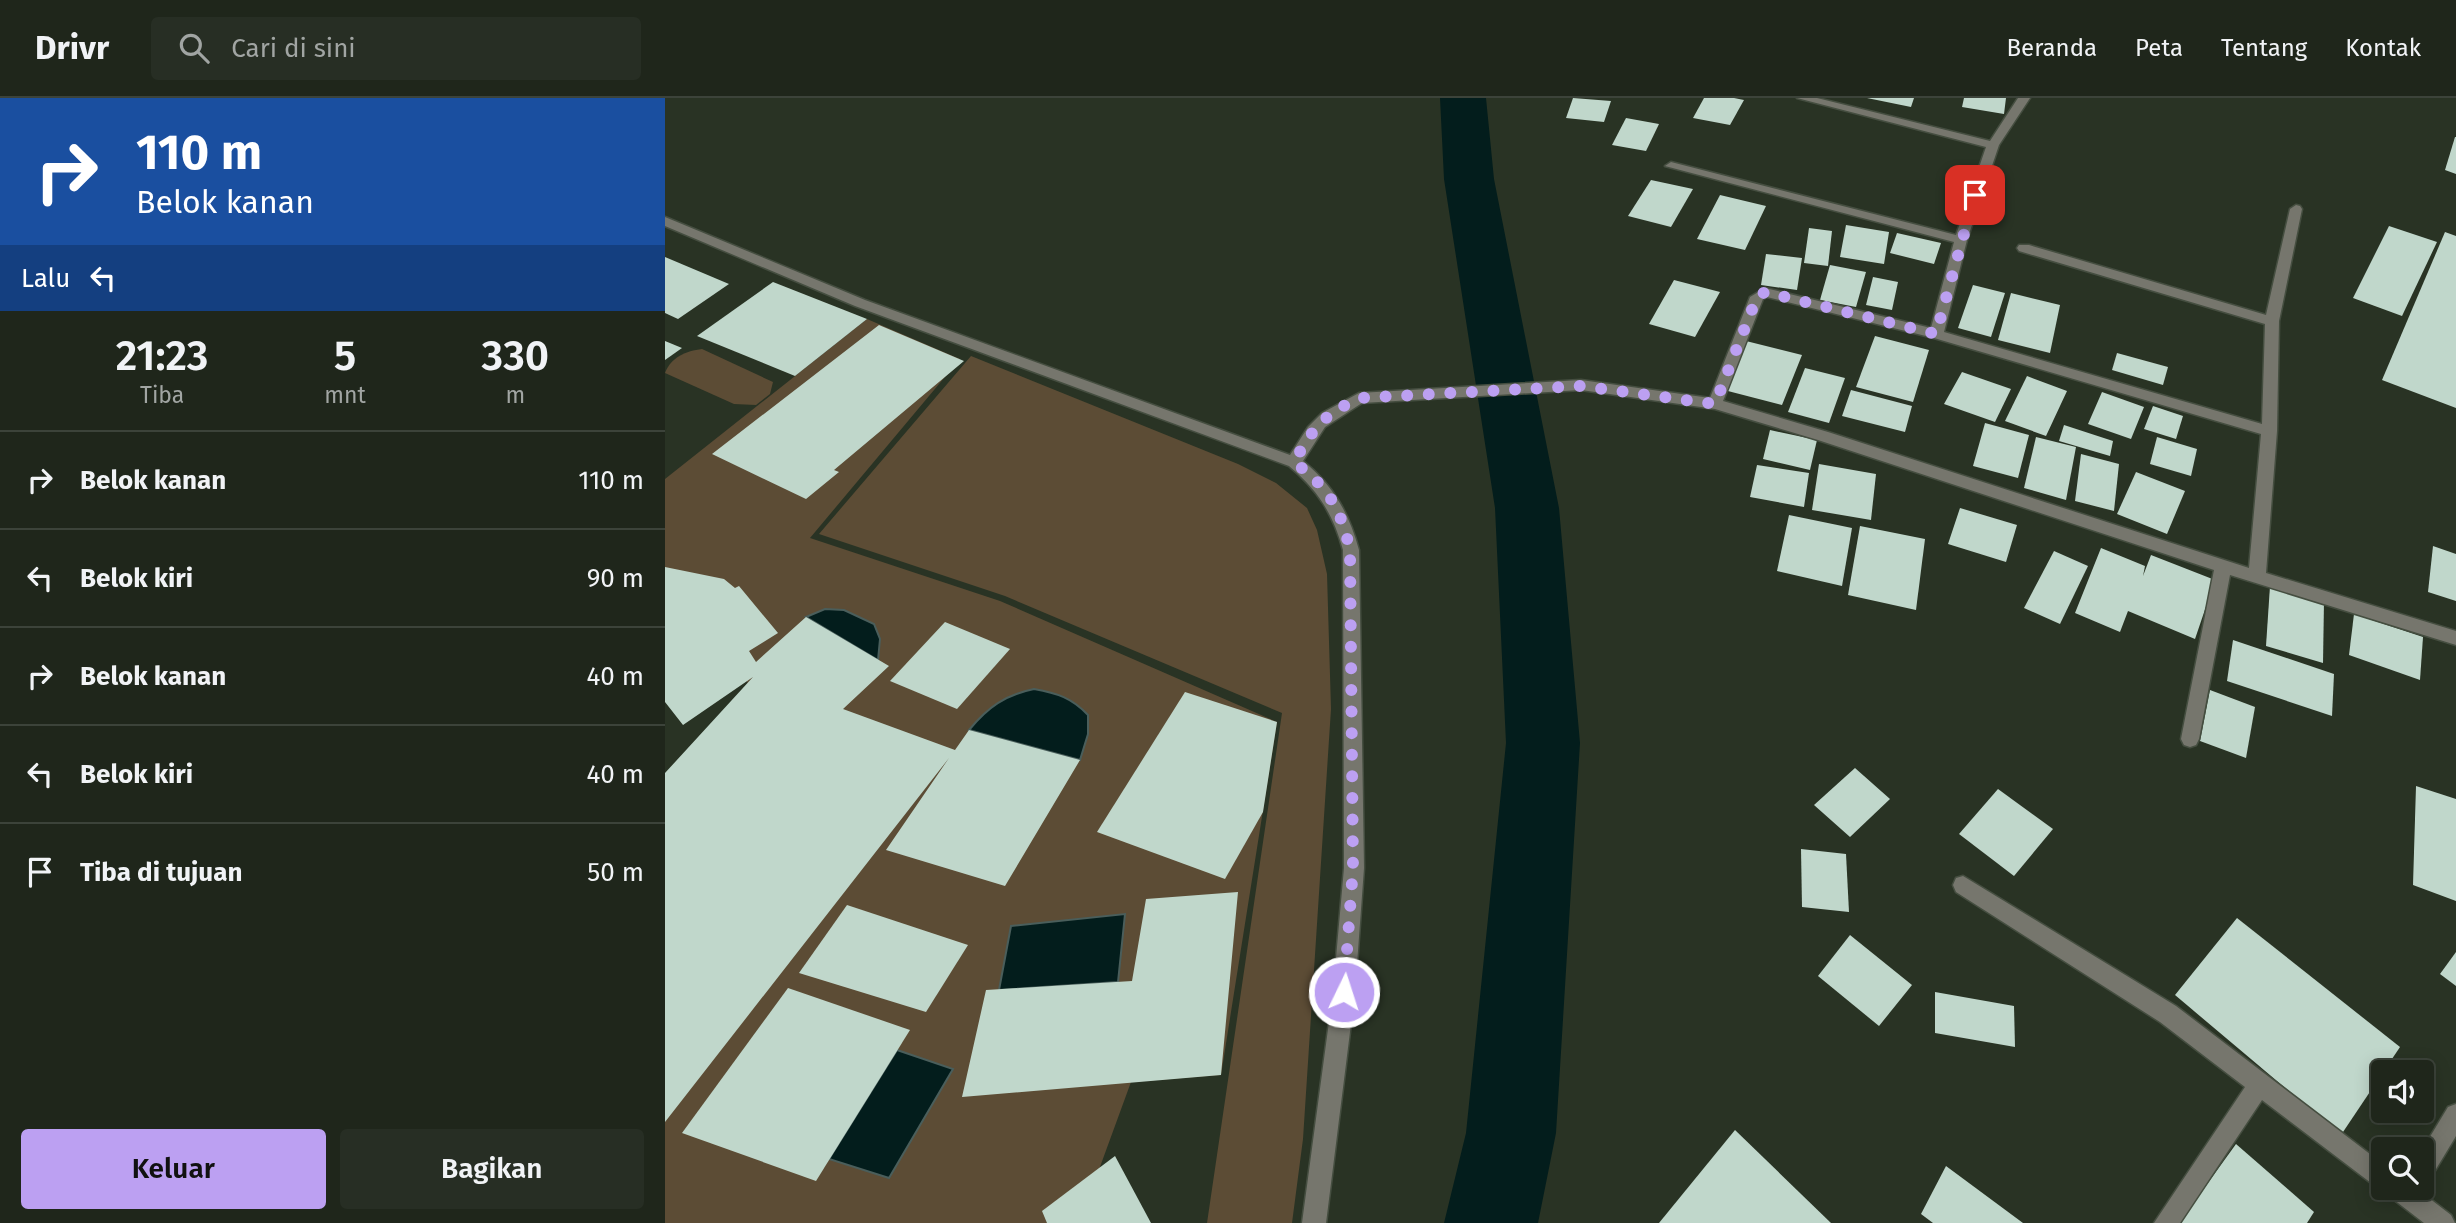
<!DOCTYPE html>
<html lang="id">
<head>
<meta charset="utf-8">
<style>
  :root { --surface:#1f261b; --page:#272e24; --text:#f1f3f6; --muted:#a1a5a3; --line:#3c433a; --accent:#bca0f2 }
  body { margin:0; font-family:"Fira Sans",sans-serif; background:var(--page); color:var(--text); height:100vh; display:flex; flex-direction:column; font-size:26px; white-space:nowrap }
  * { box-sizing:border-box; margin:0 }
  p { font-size:23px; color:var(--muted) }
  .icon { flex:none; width:38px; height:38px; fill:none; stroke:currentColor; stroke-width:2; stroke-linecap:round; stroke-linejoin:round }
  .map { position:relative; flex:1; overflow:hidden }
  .drawer { display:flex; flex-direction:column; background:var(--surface); width:665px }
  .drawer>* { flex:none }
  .guide { background:#1a4fa0; color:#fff; overflow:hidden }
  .buttons { position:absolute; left:1706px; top:962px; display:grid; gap:14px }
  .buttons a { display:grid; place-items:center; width:63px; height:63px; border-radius:7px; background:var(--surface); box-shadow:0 4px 18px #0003,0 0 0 2px var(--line); font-size:35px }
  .pin { position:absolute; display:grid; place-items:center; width:60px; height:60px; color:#fff; margin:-30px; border-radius:14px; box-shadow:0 4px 10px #0006 }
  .me { position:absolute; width:77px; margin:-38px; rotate:4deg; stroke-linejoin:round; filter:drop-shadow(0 0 5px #0008) }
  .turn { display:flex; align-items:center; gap:24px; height:147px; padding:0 21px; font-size:32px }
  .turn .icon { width:91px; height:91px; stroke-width:2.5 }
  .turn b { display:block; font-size:49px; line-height:60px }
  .then { display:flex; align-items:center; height:66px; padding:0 21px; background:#0003; gap:14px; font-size:26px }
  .eta { display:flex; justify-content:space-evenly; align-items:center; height:119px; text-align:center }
  .eta b { font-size:42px; font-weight:600; line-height:49px }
  .primary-button { display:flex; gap:14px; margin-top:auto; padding:14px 21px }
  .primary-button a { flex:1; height:80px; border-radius:7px; background:var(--accent); color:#111; font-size:28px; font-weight:600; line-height:80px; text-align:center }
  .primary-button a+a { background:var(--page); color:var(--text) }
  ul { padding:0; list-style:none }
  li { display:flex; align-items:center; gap:21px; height:98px; padding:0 21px; border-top:2px solid var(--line) }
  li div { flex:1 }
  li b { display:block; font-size:26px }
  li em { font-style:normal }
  header { display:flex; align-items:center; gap:42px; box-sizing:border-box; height:98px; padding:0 35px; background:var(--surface); border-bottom:2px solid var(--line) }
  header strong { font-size:33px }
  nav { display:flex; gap:38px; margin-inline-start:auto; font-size:24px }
  .search { width:490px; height:63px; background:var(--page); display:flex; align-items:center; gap:18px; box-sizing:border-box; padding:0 24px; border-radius:7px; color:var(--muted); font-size:26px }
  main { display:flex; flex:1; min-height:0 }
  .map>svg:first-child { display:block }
  .green { fill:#5c4c35 }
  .water { fill:#031d1c; stroke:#4a5e5b; stroke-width:2 }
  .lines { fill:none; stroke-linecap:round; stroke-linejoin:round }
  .river { fill:#031d1c; fill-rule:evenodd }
  .building { fill:#c0d7cb }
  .minor-casing { stroke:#454e40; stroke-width:3 }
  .minor { fill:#76766d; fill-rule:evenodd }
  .route { stroke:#bca0f2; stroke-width:12; stroke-dasharray:0 21.6 }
</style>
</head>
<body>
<header>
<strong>Drivr</strong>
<div class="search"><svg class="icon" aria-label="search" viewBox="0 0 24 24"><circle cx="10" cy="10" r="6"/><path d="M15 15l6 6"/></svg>Cari di sini</div>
<nav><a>Beranda</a><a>Peta</a><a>Tentang</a><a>Kontak</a></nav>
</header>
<main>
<section class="drawer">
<div class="guide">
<div class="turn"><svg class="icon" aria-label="right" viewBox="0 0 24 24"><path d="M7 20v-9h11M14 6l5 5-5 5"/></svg><div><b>110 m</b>Belok kanan</div></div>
<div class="then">Lalu<svg class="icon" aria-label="left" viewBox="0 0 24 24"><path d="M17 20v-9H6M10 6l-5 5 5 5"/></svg></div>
</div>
<div class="eta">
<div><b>21:23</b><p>Tiba</p></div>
<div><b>5</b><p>mnt</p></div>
<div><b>330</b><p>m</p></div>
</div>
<ul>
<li><svg class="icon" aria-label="right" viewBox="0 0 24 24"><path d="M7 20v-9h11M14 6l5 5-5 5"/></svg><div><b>Belok kanan</b></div><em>110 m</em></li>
<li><svg class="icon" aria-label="left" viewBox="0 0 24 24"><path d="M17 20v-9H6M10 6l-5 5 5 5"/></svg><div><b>Belok kiri</b></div><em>90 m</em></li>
<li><svg class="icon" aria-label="right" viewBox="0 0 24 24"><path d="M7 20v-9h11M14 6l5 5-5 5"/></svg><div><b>Belok kanan</b></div><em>40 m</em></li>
<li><svg class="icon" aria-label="left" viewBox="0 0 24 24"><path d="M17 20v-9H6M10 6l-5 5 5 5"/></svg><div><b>Belok kiri</b></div><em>40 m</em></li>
<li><svg class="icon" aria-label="arrive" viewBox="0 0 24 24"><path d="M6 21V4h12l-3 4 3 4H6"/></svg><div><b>Tiba di tujuan</b></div><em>50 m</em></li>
</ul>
<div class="primary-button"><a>Keluar</a><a>Bagikan</a></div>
</section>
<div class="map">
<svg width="1791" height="1125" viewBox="0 0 1791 1125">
  <rect width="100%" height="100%" fill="#293324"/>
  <g class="green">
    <path d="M202,221l93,40 -150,179 190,63 277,121 -56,353 -90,7 -42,115 -34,26h-390v-191l130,-249 -69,-146 -61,-37v-121z"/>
    <path d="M37,251l71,33 -3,12 -14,11 -22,-1 -69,-31c6,-16 21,-22 37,-24z"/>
    <path d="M306,258l267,108 38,19 31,25 10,22 10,44 4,135 -28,430 -11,84h-85l75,-510 -277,-117 -186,-62z"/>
  </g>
  <g class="water">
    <path d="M160,511l19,1 30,14 6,15 -2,21 -72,-43z"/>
    <path d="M369,591c23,4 38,9 54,26v19l-8,26 -111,-30c19,-23 36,-35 65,-41z"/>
    <path d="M460,816l-7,68 -119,8 12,-64z"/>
    <path d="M232,952l56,19 -64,109 -60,-19z"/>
  </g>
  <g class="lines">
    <path class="river" d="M775,0h46l8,81 65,329 21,235 -24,390 -18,90h-94l22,-90 40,-390 -11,-235 -51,-329z"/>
  </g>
  <g class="building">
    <path d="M908,0l38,3 -7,21 -38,-4z"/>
    <path d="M1039,0h30l10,2 -14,25 -37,-7z"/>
    <path d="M1202,0h47l-3,9z"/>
    <path d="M1299,0h42l-2,16 -42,-7z"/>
    <path d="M961,20l33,6 -13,27 -34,-6z"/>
    <path d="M1790,39h1v37l-11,-4z"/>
    <path d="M986,82l42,9 -22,38 -43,-11z"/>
    <path d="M1055,97l46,11 -21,44 -48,-11z"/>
    <path d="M1181,127l43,7 -5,32 -44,-7z"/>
    <path d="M1724,128l48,16 -35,74 -49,-18z"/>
    <path d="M1144,130l23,3 -4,35 -24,-3z"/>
    <path d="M1780,134l11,4v172l-74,-28z"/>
    <path d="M1232,135l44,10 -7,21 -44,-11z"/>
    <path d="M1101,156l36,4 -5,32 -36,-5z"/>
    <path d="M0,159l64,27 -51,35 -13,-6z"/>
    <path d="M1165,167l36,7 -10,35 -36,-7z"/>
    <path d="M1208,179l25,5 -6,28 -26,-5z"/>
    <path d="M1009,182l46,12 -25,45 -46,-13z"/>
    <path d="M108,184l94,37 -72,57 -98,-40z"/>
    <path d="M1308,187l32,8 -14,44 -33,-9z"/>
    <path d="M1346,195l49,12 -10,48 -52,-13z"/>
    <path d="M214,227l85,36 -130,109 5,2 -33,27 -94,-45z"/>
    <path d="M1210,238l54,14 -16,52 -57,-15z"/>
    <path d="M0,243l17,7 -17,12z"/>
    <path d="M1081,243l56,14 -20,50 -58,-15z"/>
    <path d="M1452,255l51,14 -5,18 -51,-15z"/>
    <path d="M1140,270l40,10 -16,45 -41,-11z"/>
    <path d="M1297,274l49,17 -16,33 -51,-18z"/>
    <path d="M1362,278l40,15 -21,45 -41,-15z"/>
    <path d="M1186,292l61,16 -7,26 -63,-16z"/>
    <path d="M1437,294l42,15 -13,32 -43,-15z"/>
    <path d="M1488,308l30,10 -7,23 -32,-10z"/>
    <path d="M1320,325l44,12 -11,43 -45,-12z"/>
    <path d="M1399,327l49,16 -3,15 -51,-15z"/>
    <path d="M1105,332l47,10 -7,30 -47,-11z"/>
    <path d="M1371,339l40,10 -10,53 -42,-12z"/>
    <path d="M1492,339l40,12 -6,27 -41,-12z"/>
    <path d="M1416,356l38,10 -5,47 -39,-10z"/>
    <path d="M1154,366l57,10 -5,46 -59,-10z"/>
    <path d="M1092,367l52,8 -5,34 -54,-10z"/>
    <path d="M1471,374l49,19 -18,43 -50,-20z"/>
    <path d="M1295,410l57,17 -11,37 -58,-18z"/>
    <path d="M1124,417l63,13 -10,58 -65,-15z"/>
    <path d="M1195,428l65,13 -9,71 -68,-15z"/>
    <path d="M1768,448l23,8v47l-28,-9z"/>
    <path d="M1436,450l44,18 -2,10 8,-21 64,25 -20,59 -67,-28 -8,21 -45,-19z"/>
    <path d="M1389,453l34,15 -28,58 -36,-16z"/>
    <path d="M0,469l59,12 11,9 4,-2 39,47 -29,18 7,11 50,-45 83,49 -46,43 112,41 14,-20 111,30 -75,126 -119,-36 63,-92 -284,364v-349l88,-96 -70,48 -18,-23z"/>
    <path d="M1605,488l54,15 -1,62 -57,-17z"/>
    <path d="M1689,516l69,23 -3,43 -71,-25z"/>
    <path d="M280,524l65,27 -53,60 -67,-28z"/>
    <path d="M1568,542l101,34 -2,42 -105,-35z"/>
    <path d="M1545,592l45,17 -9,51 -46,-17z"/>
    <path d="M520,594l92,30 -14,90 -38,67 -128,-47z"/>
    <path d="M1190,670l35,31 -40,38 -36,-32z"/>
    <path d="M1751,688l40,13v102l-43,-16z"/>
    <path d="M1333,691l55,40 -39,47 -55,-42z"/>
    <path d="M1136,751l45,5 3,58 -47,-5z"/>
    <path d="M573,794l-17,183 -259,22 24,-107 146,-9 14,-82z"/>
    <path d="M182,807l121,40 -42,67 -127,-39z"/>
    <path d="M1572,820l163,129 -59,88 -166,-140z"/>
    <path d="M1185,837l62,50 -33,41 -61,-50z"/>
    <path d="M1791,854v34l-16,-12z"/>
    <path d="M123,890l122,42 -94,151 -134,-48z"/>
    <path d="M1270,894l79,14 1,41 -80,-14z"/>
    <path d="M1070,1032l96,93h-172z"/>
    <path d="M1571,1046l78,68 -7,11h-128z"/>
    <path d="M450,1058l36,67h-104l-5,-12z"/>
    <path d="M1281,1068l77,57h-90l-12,-9z"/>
  </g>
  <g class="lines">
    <g class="minor-casing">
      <g id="minor">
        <path d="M1132,0h20l173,43 28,-43h12l-31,47 -32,95 -23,92 318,92 3,-100 -246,-73 -2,-3 2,-3h10l237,70 24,-106 6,-4 4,1 2,3 -23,112 -2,110 -11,142 190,58v14l-226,-70 -31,164 -3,6 -6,2 -6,-2 -3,-6 33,-169 -396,-130 -103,-31 -134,-19 -219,13 -37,24 -22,34c30,24 46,52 56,89l5,318 -9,124 -29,231h-24l31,-231 11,-124 -1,-318c-10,-36 -25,-60 -54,-84l-434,-160 -190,-80v-9l200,83 425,155 18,-28 14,-14 37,-20 222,-13 129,18 40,-101 15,-9 166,40 23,-86 -289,-76 6,-4 285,73 30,-88zM1102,199l167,41 327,96 -12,134 -421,-136 -105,-31 40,-102z"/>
        <path d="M1298,778l213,130 207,158v24h33l35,27 4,8h-31l-35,-27 -3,-8 -3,2 -8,-4 -113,-86 -82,123h-26l91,-136 -85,-65 -204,-130 -3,-7 3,-7z"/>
        <path d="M1791,1006v32l-26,43 -8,4v-33l26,-43z"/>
      </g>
    </g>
    <use href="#minor" class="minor"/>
  </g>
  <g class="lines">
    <path class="route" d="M679,894l9,-124 -3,-318c-10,-43 -21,-62 -56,-88 20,-35 28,-46 65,-64l222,-12 134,18 42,-107 8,-5 171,42 39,-139"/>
  </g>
</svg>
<div class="buttons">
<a><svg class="icon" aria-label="sound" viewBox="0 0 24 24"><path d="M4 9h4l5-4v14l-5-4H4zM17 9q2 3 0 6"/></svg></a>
<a><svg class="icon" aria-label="search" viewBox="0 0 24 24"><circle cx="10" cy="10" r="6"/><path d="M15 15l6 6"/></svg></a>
</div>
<div class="pin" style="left:1310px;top:97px;background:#d93025"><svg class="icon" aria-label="arrive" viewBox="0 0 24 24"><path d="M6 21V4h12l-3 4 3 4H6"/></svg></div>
<svg class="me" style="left:679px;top:894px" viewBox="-20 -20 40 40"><circle r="17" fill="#bca0f2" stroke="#fff" stroke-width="3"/><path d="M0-11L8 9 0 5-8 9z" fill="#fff"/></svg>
</div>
</main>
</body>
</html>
